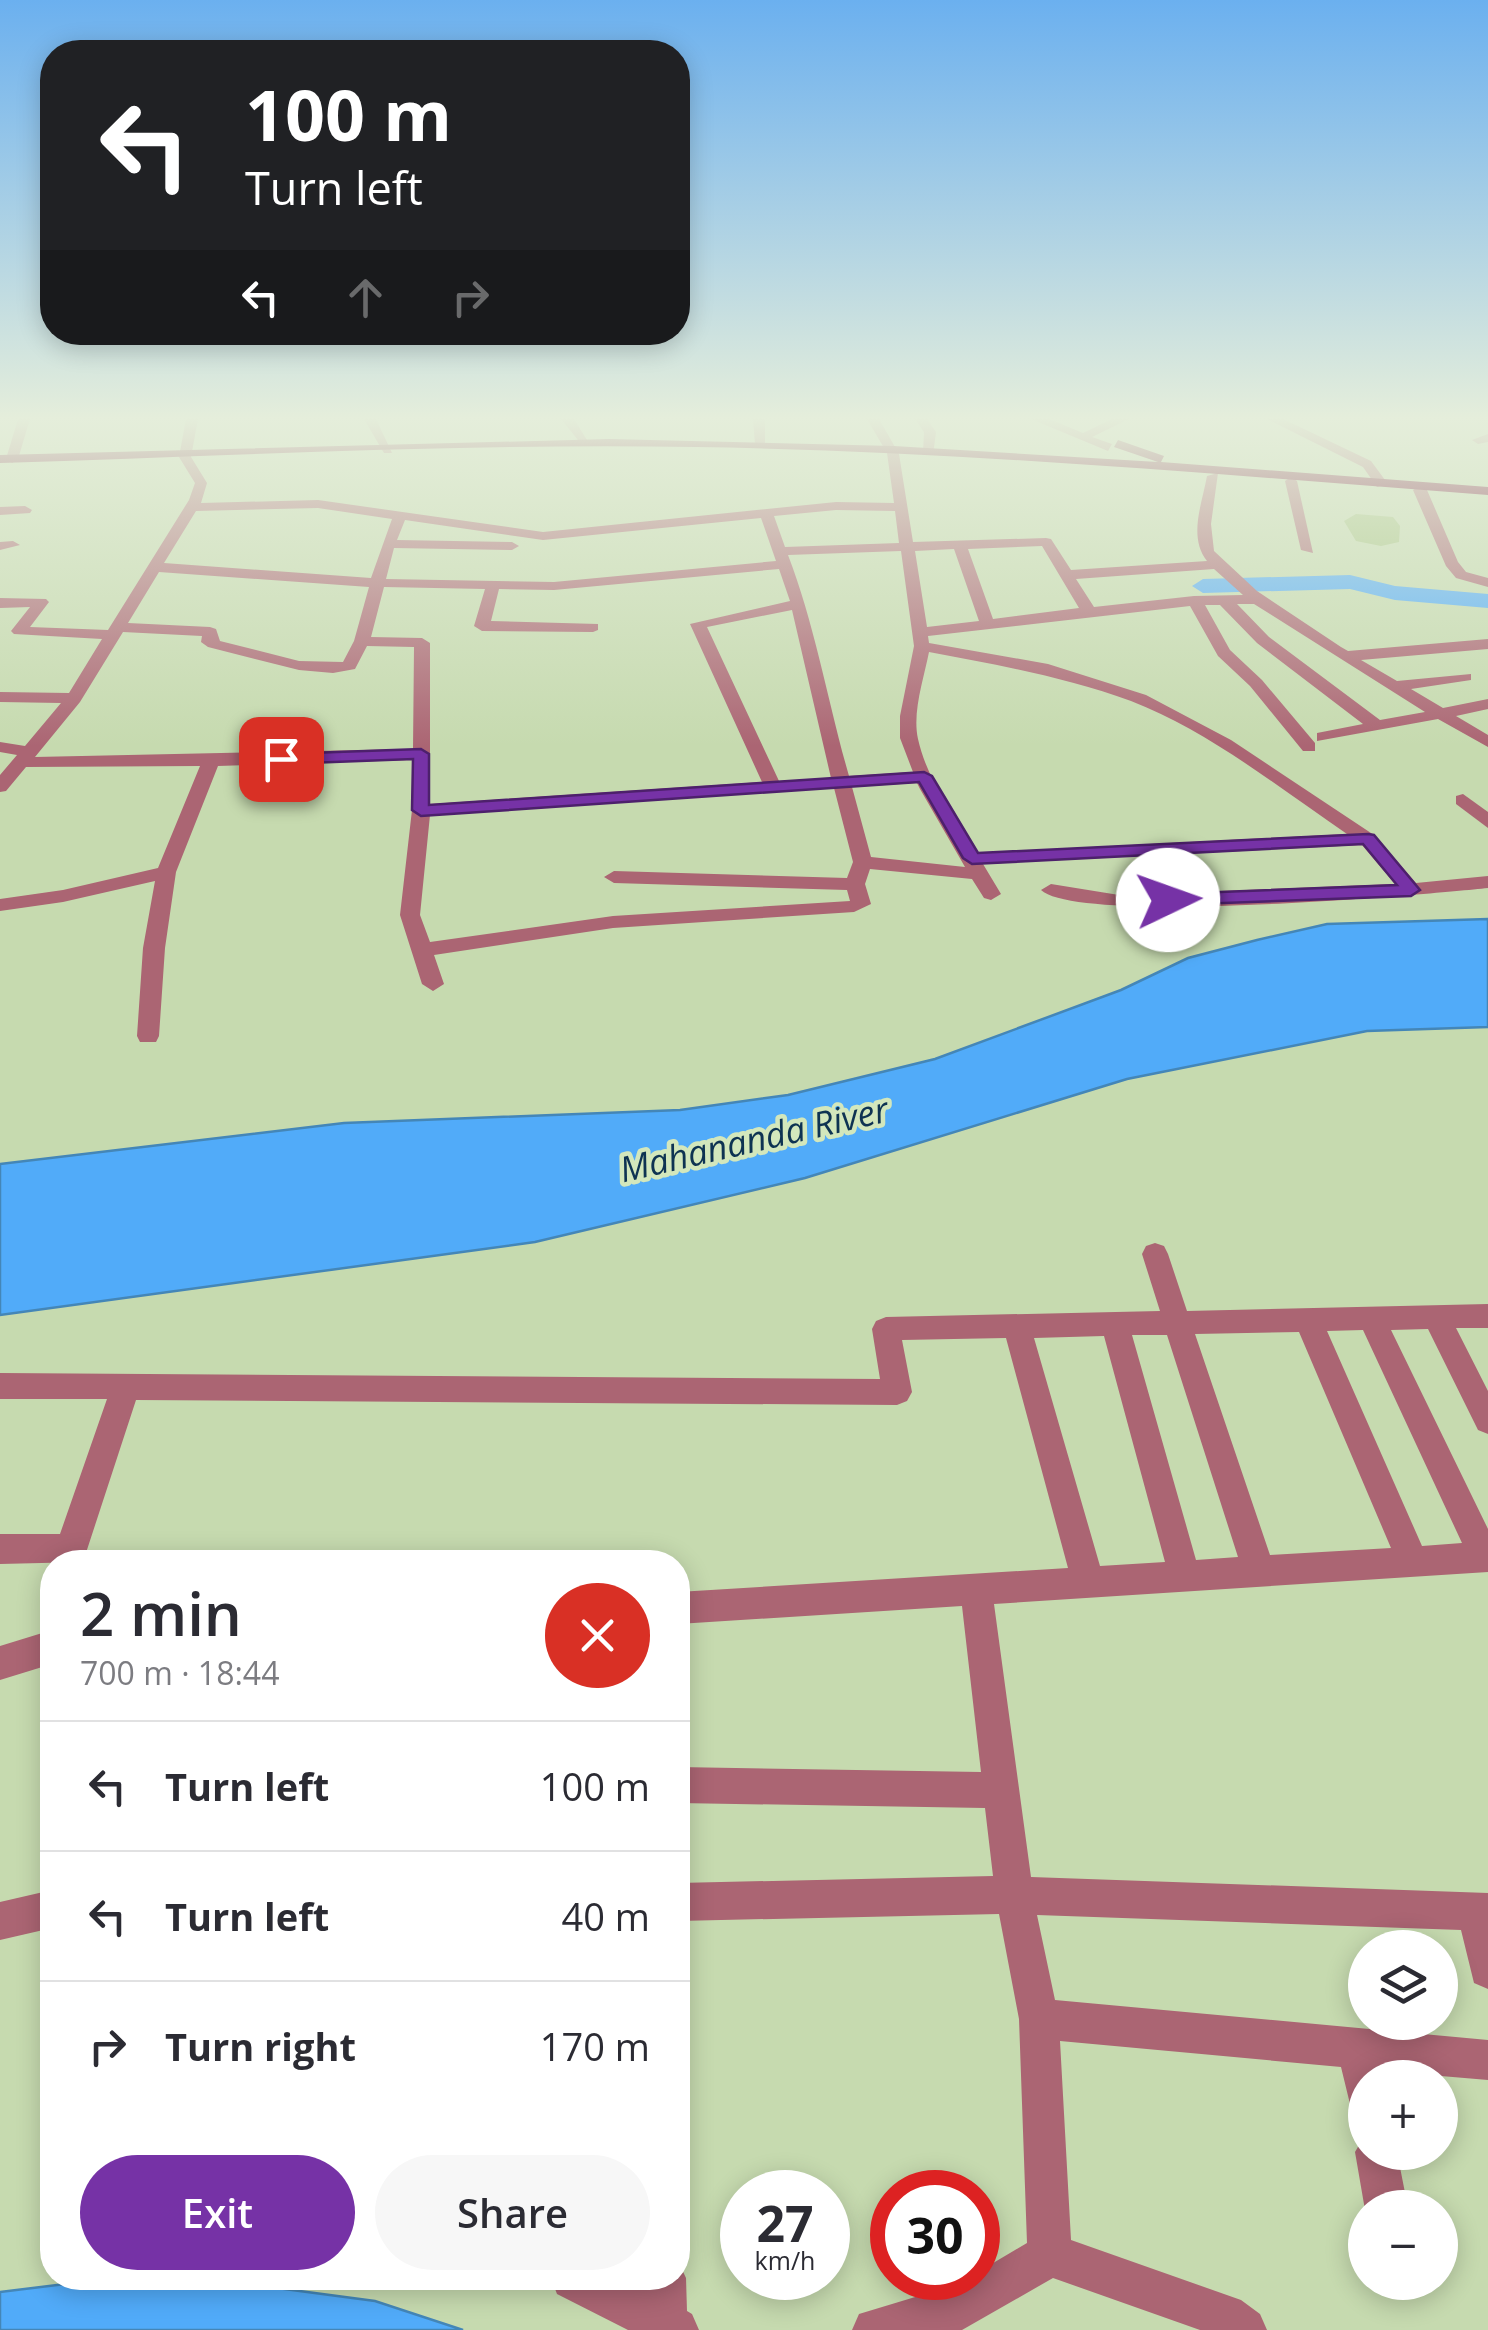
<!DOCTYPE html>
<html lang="en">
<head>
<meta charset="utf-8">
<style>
  :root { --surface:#fff; --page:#f7f7f7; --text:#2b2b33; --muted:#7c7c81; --line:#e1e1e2; --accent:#7632a6 }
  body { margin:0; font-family:"Open Sans",sans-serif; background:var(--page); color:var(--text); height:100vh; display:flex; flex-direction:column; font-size:38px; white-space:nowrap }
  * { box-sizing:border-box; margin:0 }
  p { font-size:32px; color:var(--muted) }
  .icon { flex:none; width:55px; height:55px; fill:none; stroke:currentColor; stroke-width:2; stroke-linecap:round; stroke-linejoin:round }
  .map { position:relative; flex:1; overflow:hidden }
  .panel { position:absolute; left:40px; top:1550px; width:650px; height:740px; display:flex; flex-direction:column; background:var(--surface); border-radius:40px; box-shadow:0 5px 25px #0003 }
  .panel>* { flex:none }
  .top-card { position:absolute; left:40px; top:40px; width:650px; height:305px; border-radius:40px; box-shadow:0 5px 25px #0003; background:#202124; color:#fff; overflow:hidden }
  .fabs { position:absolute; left:1348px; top:1930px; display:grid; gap:20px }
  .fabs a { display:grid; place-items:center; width:110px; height:110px; border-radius:50%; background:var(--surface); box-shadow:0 5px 25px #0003; font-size:50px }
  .speed { position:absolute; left:720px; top:2170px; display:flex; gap:20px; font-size:50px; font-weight:700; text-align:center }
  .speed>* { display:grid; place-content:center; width:130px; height:130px; border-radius:50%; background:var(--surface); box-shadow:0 5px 25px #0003; line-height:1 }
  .speed small { font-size:25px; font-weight:400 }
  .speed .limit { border:15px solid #d22; background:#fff; color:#111 }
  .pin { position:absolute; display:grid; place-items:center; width:85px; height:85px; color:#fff; margin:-42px; border-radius:20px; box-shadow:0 5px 15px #0006 }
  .me { position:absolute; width:110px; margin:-55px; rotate:87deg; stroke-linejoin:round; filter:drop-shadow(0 0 8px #0008) }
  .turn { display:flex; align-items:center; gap:35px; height:210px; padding:0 40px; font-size:45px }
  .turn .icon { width:130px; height:130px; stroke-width:2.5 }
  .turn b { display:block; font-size:70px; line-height:85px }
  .lanes { display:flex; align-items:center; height:95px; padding:0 40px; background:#0003; justify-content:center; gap:50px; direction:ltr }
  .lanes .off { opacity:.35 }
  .round { display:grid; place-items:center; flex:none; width:105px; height:105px; border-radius:52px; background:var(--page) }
  .headline { display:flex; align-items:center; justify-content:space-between; height:170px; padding:0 40px }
  h1 { font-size:60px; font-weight:600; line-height:75px }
  .button { display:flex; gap:20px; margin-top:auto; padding:20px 40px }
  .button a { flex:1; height:115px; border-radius:60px; background:var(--accent); color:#fff; font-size:40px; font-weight:600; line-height:115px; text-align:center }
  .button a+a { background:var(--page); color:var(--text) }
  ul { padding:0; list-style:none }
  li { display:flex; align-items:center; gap:30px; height:130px; padding:0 40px; border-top:2px solid var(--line) }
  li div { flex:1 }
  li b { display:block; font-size:38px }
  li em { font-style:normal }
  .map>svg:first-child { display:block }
  .green { fill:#a5c37f }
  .water { fill:#51abf9; stroke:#4486b7; stroke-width:2.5 }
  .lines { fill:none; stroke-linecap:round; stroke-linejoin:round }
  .river { fill:#51abf9; fill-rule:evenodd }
  .minor { fill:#ab6573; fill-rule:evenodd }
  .major { fill:#6f012c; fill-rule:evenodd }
  .route { fill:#7632a6; stroke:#4d206c; stroke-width:2.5 }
  .labels { text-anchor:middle; stroke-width:9; stroke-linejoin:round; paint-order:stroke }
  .water-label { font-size:35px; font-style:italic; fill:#0e3352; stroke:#d3e7bc }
</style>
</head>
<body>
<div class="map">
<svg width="1488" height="2330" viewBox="0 0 1488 2330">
  <rect width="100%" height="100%" fill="#c6daaf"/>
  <path class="green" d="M1356,514l37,3 7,9 -1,16 -18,4 -25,-5 -12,-20z"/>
  <g class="water">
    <path d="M1488,919v108l-121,4 -240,48 -322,99 -270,64 -535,73v-151l344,-41 336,-13 108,-15 147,-36 186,-69 67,-32 69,-18 70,-16z"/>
    <path d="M106,2279l111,1 158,21 88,29h-463v-38z"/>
  </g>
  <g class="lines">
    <path class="river" d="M1350,575l45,11 93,8v14l-93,-8 -45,-11 -147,4 -11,-7 11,-7z"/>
    <g class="minor">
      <path d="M18,419h12l-12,40 -6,4 -6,-4z"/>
      <path d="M186,419h12l-7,38 16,26 -6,20 117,-3 225,32 293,-30 58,1 -7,-50 -20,-34h12l20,35 14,88 133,-4 5,1 20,31 136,-9c-19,-24 -5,-57 0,-85l11,-3 -7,51 3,27 43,40 84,56 7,4 140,-12v10l-127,11 36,21 74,-7v6l-60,9 32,19 45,-9v10l-32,7 32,19v12l-50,-28 -121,22v-8l46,-9 -106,-81 -37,-38h-15l25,45 32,30 53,63v8h-12l-53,-65 -32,-30 -28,-50 -262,30 1,7 119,21 98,31 85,45 143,95 42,48 72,-7v12c-66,7 -409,37 -447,2l10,-6 68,11 276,-11 -33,-39 -379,19 18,30 -10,6 -7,-2 -12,-19 -102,-10 -5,15 6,20 -17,8 -241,16 -179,27 10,29 -11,7 -11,-7 -22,-69 12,-105v-50l-194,6 -42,106 -11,76 -6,88 -3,6h-16l-3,-6 6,-88 12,-67 -92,21 -63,9v-12l63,-9 95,-22 42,-102 -174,1 -20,24 -6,1v-17l17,-20 -17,-3v-10l25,4 36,-43 -61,-1v-10l69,1 33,-54 -88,-5 -3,-3 19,-24 -30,1v-10l46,1 3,3 -19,25 78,3 81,-130 6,-17 -16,-26zM318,508l74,11 -21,59 -207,-15 32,-52zM836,510l59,1 4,32 -114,4 -11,-31zM761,518l15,43 -222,21 -168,-3 8,-31 118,2 7,-4 -7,-4 -115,-2 8,-20 138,20zM1042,546l37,62 -86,11 -25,-70zM954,549l25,72 -52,6 -12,-76zM901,551l13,95 -14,70v22l13,34 -64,4c-21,-73 -34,-151 -61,-221zM779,569l11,32 -100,23 72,158 -332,22v-161l-8,-5 -51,-1 13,-50 101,2 -11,37 8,5 111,1 5,-2v-6l-107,-3 8,-32 55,1zM1214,569l29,26 -49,1 -100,11 -18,-28zM159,572l210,15 -15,54 -11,21 -44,-1 -79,-20 -4,-12 -6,-2 -82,-4zM1237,604h17l171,108 -45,8 -111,-83zM792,610l39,168 -52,3 -72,-154zM123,632l79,4 -1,6 7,5 91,23 34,3 22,-4 12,-23 47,1 -1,102 -378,8 45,-55zM929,652c69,13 136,25 202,49 78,30 148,87 216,133l-371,19c-21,-35 -49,-73 -58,-114 -6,-27 6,-61 11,-87zM917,783l3,6 45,78 -94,-10 -19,-70zM834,788l19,74 -6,16 -233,-7 -10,6 10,6 233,7 3,11 -237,15 -183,26 -10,-27 10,-100z"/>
      <path d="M364,419h12l16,34h-8z"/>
      <path d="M561,419h13l16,26h-8z"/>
      <path d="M753,419h12v28l-10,-3z"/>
      <path d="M915,419h12l9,13 -3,23 -10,-3 1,-20z"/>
      <path d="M1031,419h18l34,14 29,-14h17l-37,18 20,7 -4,7z"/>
      <path d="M1267,419h16l88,42 17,23 -11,3 -14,-20z"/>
      <path d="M1488,434v8l-10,2 -6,-4z"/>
      <path d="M1291,477l6,4 16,72 -12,-3 -16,-69z"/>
      <path d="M1420,486l7,4 31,72 8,10 22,6v9l-32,-9 -10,-12 -33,-76z"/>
      <path d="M25,506l7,4 -2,3 -30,2v-8z"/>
      <path d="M0,542l13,-1 7,4 -20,5z"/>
      <path d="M1463,794l25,18v16l-32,-24v-8z"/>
      <path d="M1155,1243l9,3 4,8 19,57 301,-7v24h-32l32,63v43l-10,-4 -50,-101 -37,1 97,199v43l-494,32 37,273 457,16v96l-14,-6 -13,-53 -424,-15 18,85 433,40v40l-106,-9 2,7h-19v32l-15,-6 -9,-37 -281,-26 11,199 170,60 19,14 7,16h-67l-147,-52 -91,52h-110l7,-16 119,-36v-6l49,-29 -8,-224 -20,-105 -321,7v-38l315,-7 -8,-68 -307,-5v-36l303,5 -19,-166 -284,18v-32l390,-24 -62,-230 -104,2 10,52 -5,9 -10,4 -761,-5 -53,162 -83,2v-30h60l47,-135h-107v-26l880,6 -8,-50 4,-8 10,-4 274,-6 -18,-57 4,-8zM1363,1330l99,213 -40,3 -95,-215zM1299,1332l92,216 -121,7 -75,-221zM1132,1335h35l71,222 -42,3zM1104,1336l61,226 -65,4 -66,-228z"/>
      <path d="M52,1630v34l-52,16v-34z"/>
      <path d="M52,1890v38l-52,12v-38z"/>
      <path d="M1365,2135v17h32l11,56 -43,2 -10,-58z"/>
      <path d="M678,2261l8,17 1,33 5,3 7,16h-71l-71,-36 -6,-16h68l23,11v-11h36z"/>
    </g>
    <path class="major" d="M609,439l285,7 264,16 -44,-15 4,-7 46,16 -3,6 327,25v8c-264,-20 -528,-44 -792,-48 -232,-4 -464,9 -696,16v-8z"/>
  </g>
  <linearGradient id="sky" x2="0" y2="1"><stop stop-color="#6bb0ef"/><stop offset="0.56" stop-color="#e5eedb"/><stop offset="1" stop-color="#e5eedb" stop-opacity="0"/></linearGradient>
  <rect width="1488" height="746" fill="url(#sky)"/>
  <path class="route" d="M421,749l8,5v51l495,-33 8,4 46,77 390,-19 6,1 46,55 -9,6 -243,9 -10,-5 10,-6 229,-9 -34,-41 -391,20 -9,-6 -44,-76 -498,34 -9,-6 1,-51 -132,5 -8,-5 8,-5z"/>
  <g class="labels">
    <g class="water-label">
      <text transform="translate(754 1140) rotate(-13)" y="12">Mahananda River</text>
    </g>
  </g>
</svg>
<div class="fabs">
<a><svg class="icon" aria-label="layers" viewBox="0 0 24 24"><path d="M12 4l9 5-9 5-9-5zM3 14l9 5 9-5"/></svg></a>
<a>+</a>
<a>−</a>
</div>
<div class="speed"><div>27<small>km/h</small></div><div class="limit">30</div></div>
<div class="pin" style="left:281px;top:759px;background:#d93025"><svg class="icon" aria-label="arrive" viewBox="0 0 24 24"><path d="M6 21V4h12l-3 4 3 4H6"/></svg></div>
<svg class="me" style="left:1168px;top:900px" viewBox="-20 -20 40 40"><circle r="19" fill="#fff"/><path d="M0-13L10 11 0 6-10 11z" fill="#7632a6"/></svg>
<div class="top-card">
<div class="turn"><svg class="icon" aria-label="left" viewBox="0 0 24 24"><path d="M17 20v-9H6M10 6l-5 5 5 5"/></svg><div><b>100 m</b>Turn left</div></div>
<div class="lanes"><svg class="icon" aria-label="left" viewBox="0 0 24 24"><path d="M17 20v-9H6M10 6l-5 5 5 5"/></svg><svg class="icon off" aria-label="ahead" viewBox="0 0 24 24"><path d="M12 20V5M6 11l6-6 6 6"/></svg><svg class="icon off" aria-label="right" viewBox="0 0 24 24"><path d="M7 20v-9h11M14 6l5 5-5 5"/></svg></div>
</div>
<section class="panel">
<div class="headline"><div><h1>2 min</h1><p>700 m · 18:44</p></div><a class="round" style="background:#d93025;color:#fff"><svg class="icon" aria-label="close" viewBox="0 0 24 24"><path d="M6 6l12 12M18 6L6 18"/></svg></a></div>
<ul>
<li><svg class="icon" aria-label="left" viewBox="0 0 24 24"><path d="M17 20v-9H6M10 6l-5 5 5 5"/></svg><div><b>Turn left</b></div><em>100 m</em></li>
<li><svg class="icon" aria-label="left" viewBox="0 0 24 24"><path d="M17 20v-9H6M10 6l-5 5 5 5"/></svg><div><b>Turn left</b></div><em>40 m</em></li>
<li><svg class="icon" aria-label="right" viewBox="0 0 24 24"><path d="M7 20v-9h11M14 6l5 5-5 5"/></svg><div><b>Turn right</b></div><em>170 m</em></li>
</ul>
<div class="button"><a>Exit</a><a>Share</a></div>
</section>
</div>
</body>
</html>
